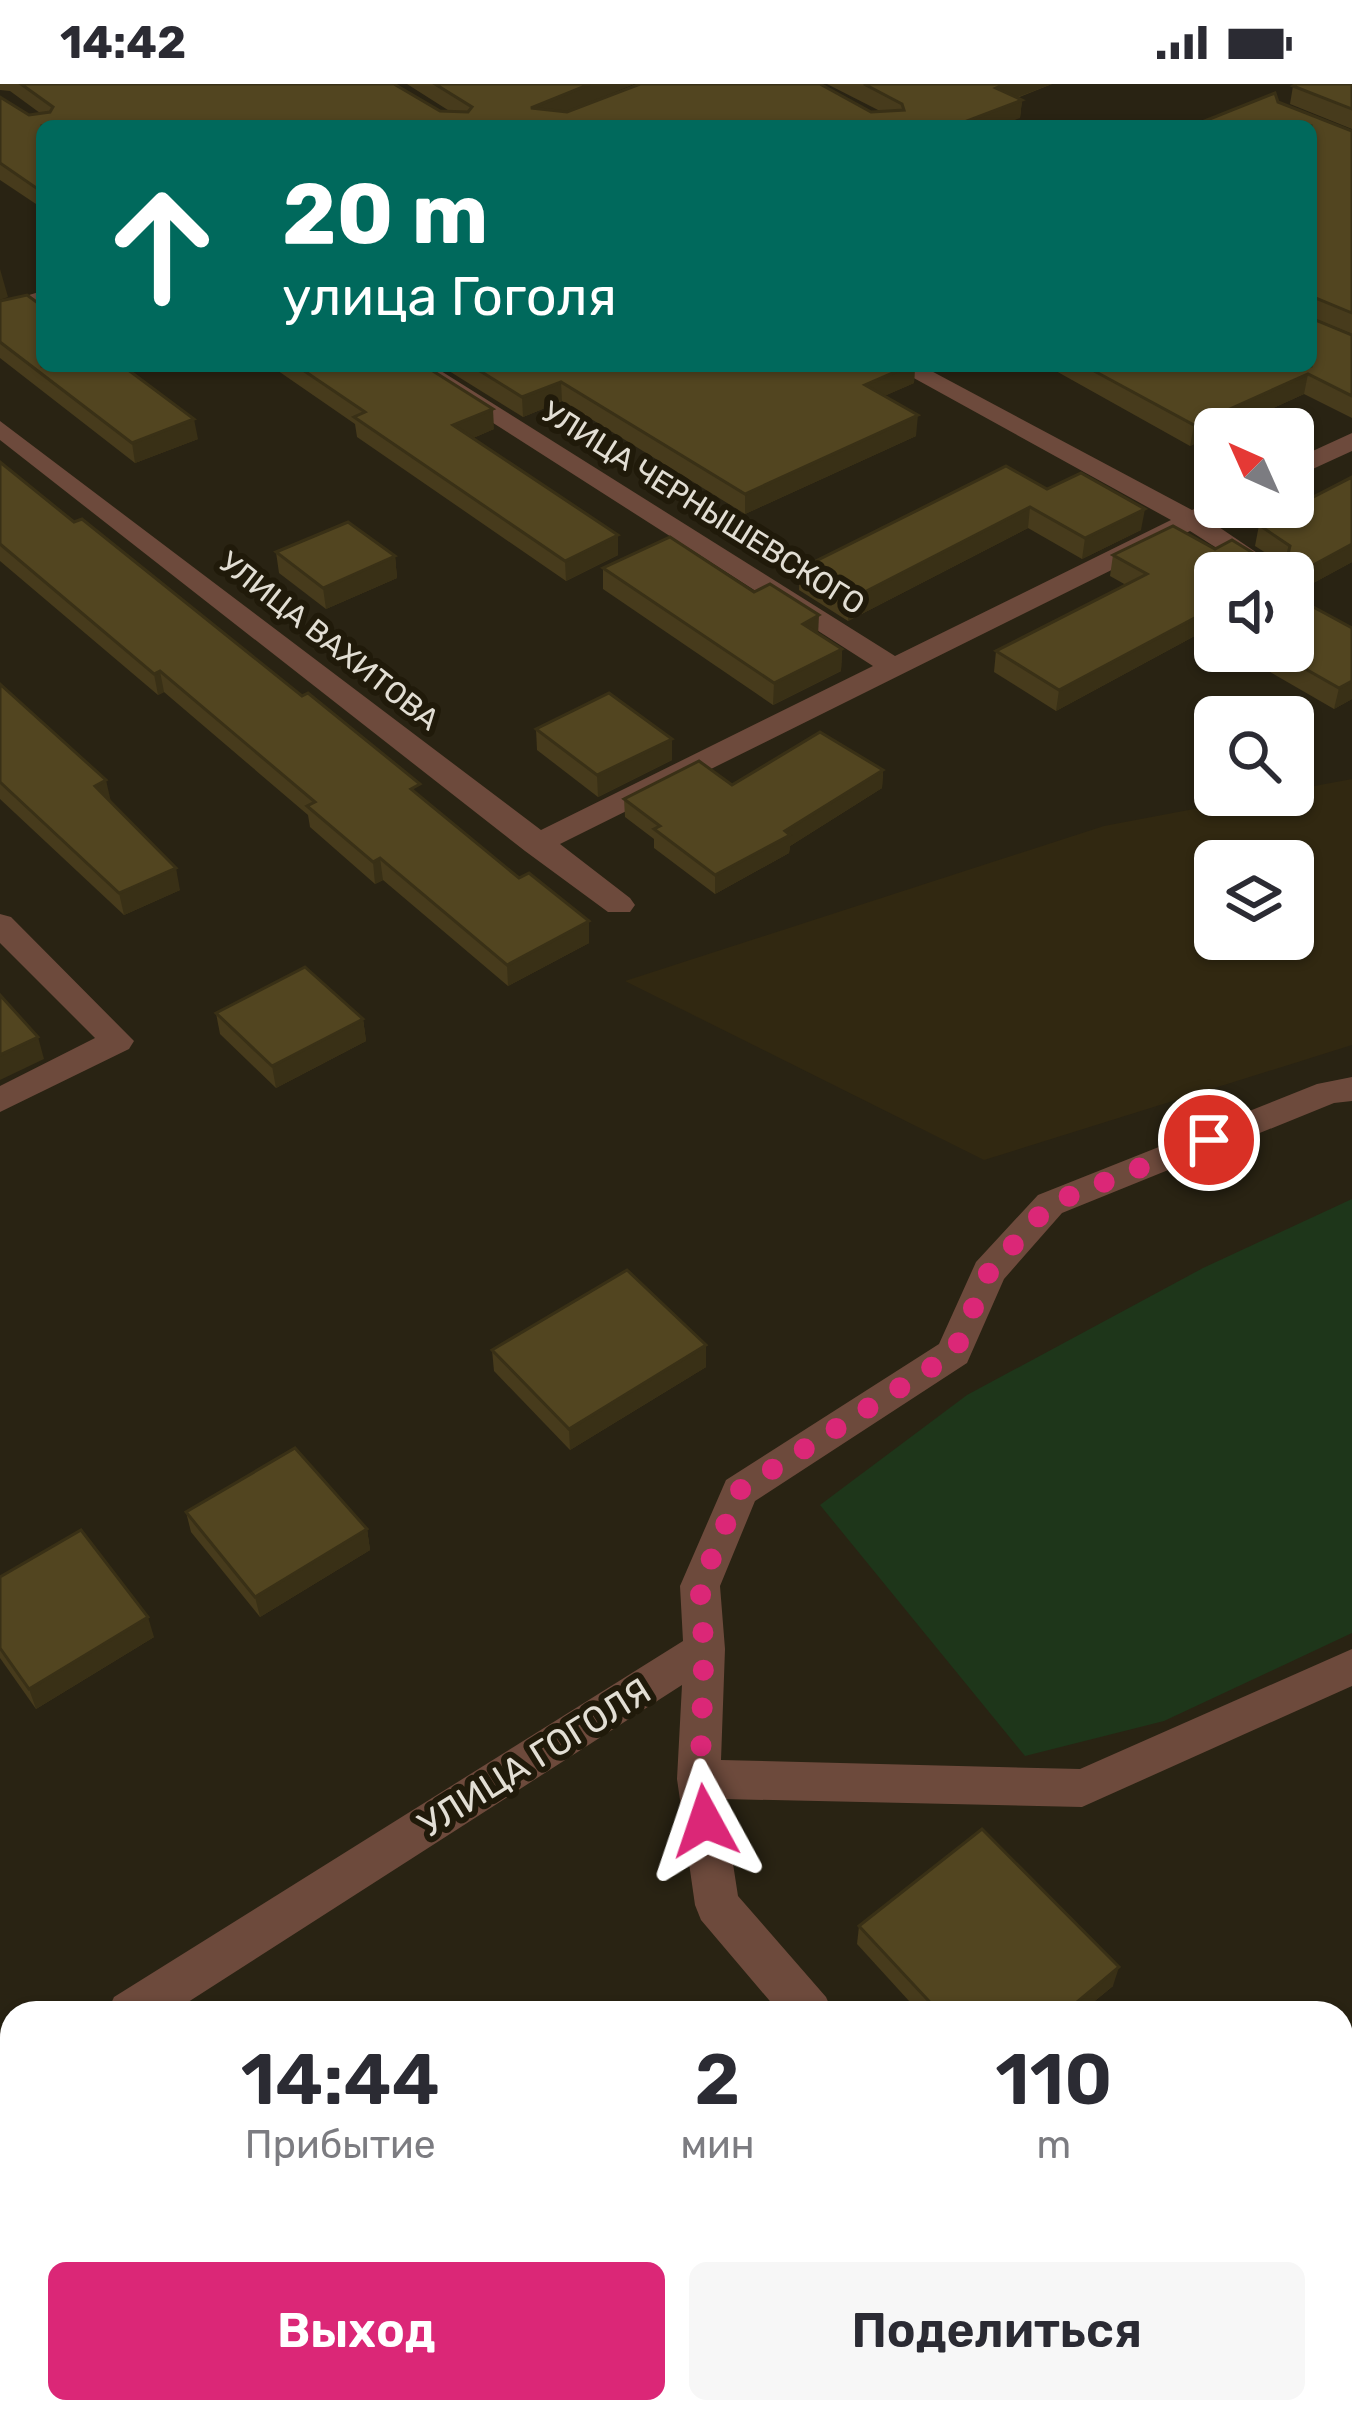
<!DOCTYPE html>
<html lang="ru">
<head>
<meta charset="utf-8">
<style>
  :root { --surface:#fff; --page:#f7f7f7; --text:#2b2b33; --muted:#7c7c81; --accent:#db2777 }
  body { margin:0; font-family:Rubik,sans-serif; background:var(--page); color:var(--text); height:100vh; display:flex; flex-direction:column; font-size:45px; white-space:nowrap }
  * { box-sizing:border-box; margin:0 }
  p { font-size:39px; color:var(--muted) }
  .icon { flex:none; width:66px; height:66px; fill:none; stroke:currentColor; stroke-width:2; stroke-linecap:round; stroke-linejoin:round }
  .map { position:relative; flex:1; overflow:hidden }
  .side { position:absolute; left:0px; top:1917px; width:1353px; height:423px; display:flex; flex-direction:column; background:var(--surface); border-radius:36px 36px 0 0; box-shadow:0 3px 9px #0004 }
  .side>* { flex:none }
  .top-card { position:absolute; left:36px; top:36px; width:1281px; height:252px; border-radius:18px; box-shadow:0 3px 9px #0004; background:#00695c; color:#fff; overflow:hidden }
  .needle { width:78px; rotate:315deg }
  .tools { position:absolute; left:1194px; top:324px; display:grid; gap:24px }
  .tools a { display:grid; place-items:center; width:120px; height:120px; border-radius:18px; background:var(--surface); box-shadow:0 3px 9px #0004; font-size:60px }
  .pin { position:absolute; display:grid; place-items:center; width:102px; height:102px; color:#fff; margin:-51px; border:6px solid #fff; border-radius:50%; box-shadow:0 3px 12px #0007 }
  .me { position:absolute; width:132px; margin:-66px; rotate:355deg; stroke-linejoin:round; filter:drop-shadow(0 0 9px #0008) }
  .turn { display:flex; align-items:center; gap:42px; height:252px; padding:0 48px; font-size:54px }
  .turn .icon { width:156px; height:156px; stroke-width:2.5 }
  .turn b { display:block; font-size:84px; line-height:102px }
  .eta { display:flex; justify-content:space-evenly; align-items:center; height:204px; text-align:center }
  .eta b { font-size:72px; font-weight:600; line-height:84px }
  .button { display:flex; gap:24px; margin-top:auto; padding:24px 48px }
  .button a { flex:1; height:138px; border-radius:18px; background:var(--accent); color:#fff; font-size:48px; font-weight:600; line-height:138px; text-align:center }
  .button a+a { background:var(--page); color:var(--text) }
  .status { display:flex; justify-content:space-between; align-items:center; height:84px; padding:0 60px; background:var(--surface); direction:ltr }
  .status svg { height:33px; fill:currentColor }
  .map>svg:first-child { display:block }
  .built { fill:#312811; fill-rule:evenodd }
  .green { fill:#1e361a }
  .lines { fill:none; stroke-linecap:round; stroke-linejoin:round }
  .street { fill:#6d4a3c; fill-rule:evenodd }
  .wall { fill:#473b1c }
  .shaded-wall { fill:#393016 }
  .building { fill:#524520; stroke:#393016; stroke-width:3 }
  .route { stroke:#db2777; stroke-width:21; stroke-dasharray:0 37.8 }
  .labels { text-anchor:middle; stroke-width:12; stroke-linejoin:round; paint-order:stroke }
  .far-street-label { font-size:30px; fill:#e2ded4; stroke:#201a0a }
  .street-label { font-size:36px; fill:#e2ded4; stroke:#201a0a }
</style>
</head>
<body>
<div class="status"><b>14:42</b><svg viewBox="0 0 49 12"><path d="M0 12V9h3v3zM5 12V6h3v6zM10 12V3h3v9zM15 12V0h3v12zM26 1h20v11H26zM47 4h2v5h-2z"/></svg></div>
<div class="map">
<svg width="1352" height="2339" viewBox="0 0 1352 2339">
  <rect width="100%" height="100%" fill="#292313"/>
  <path class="built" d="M1352,695v266l-368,115 -359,-179 479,-155 164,-31h25v-5zM1215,777h78v78h-78z"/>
  <path class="green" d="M1352,1115v434l-188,88 -139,35 -205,-251 147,-110 236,-127z"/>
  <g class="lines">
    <g class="street">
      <path d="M42,207v15l-42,13v-15z"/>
      <path d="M404,282h29l462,290 276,-136 -279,-154h30l270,144 23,-10v7h16l-21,14 71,48 -25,4 -66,-42 -630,313 70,54 5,7 -5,7h-22l-83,-61 -525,-411v-19l541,409 332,-164z"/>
      <path d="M1352,349v18l-59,27v-18z"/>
      <path d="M0,830l11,3 123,124 -5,8 -129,63v-26l95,-48 -95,-95z"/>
      <path d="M1352,993v24l-18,2 -272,110 -58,66 -37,84 -212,138 -35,85 5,63 -4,111 359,9 272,-120v37l-270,121 -359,-8 15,97 88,101 7,16h-53l-79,-93 -6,-15 -18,-126 5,-94 -511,328h-64l7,-16 569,-356 -3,-55 46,-106 213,-136 37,-82 62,-67 279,-111z"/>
      <path d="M12,1981v49l-12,5v-49z"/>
      <path d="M1131,2328h56l5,11h-56z"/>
    </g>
  </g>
  <g class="wall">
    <path d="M0,0h394l46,27 11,1 -44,-28h227l-58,24 295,4 9,-1 -53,-27h225l-35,14 5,2 -2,18 -978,8v82l-42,-28v-83l29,18 11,-2 -30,-22 -10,-1z"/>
    <path d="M1352,0v45l-62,-25 3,-18z"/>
    <path d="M1278,18l74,29v203l-39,-16 39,17v83l-48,-24 -77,35h-12v5l-25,12 -143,-80h264z"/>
    <path d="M0,217l198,138 -63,24 -135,-105z"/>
    <path d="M271,282h154l69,63 -21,9 145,117 -52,26 -209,-144 -2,-13z"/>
    <path d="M441,282h474l-1,17 -30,13 32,40 -171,78 -183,-113 -39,16z"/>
    <path d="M0,378l421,335 168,146 -81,43 -125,-106 -8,4 -65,-57 -2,-12 -144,-123 -6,3 -158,-134z"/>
    <path d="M1352,393v85l-59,32v-21h-78v67l-13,-8 -146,79 -62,-39 2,-21 130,-66 -16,-9 3,-21 102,-6 43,7 11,-1 -14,-9 4,-21z"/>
    <path d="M1047,405l94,41 -59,29 -54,-31 -180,93 -49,-31 1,-21z"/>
    <path d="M276,468l119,4 2,22 -71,31 -47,-36z"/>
    <path d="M603,484l215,66 24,15 -1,22 -68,34 -170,-116z"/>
    <path d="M1352,544v71l-18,10 -100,-58h59z"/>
    <path d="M0,600l111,118 69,88 -56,25 -124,-116z"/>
    <path d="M536,645l136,31 -74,37 -61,-47z"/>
    <path d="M883,686l-1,18 -92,58 -1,7 -74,41 -61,-46v-9l-29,-22 -1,-18 108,-14z"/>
    <path d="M216,929l147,6 3,22 -90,47 -56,-54z"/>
    <path d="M706,1261v22l-136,83 -76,-79 -2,-21z"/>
    <path d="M186,1428l181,17 3,21 -110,67 -69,-85z"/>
    <path d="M0,1493l154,60 -118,72 -36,-51z"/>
    <path d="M859,1842l254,60 -33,27h-160l-63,-69z"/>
    <path d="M1341,2062l11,11v266h-6l-11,-11h6z"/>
    <path d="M791,2328h254l9,11h-264z"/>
  </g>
  <g class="shaded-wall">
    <path d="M590,0h44l-100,42 -3,-18z"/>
    <path d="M1006,0h46l-58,22 2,-18z"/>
    <path d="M1022,16l-2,18 -20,8h-46z"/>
    <path d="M0,185l8,28 -8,3z"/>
    <path d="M909,282h6l-1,17 -50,22 1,-20z"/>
    <path d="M1308,290l-4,20 -77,35h-12v5l-25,12 4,-21z"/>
    <path d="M561,298l1,19 -39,16 -1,-20z"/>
    <path d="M493,325l1,20 -39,17 -2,-21z"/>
    <path d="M918,331l-2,21 -171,78v-20z"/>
    <path d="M194,335l4,20 -63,24 -3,-20z"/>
    <path d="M1030,423l-2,21 -180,93 1,-21z"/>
    <path d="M1145,425l-4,21 -59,29 3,-21z"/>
    <path d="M618,451v20l-52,26 -1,-20z"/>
    <path d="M1352,460v18l-59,32v-18z"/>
    <path d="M395,472l2,22 -71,31 -3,-21z"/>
    <path d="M1206,528l-4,20 -146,79 3,-21z"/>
    <path d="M819,531l-1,21 -15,-12z"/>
    <path d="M842,565l-1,22 -68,34 1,-22z"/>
    <path d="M160,587l4,21 -6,3 -4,-21z"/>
    <path d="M1352,597v18l-18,10 5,-21z"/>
    <path d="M672,655v21l-74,37 -1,-22z"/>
    <path d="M883,686l-1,18 -92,58 -1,7 -74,41v-19z"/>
    <path d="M106,696l5,22 -16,-16z"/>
    <path d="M380,774l3,22 -8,4 -2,-22z"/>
    <path d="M176,784l4,22 -56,25 -5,-22z"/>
    <path d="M589,837v22l-81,43 -1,-21z"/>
    <path d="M363,935l3,22 -90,47 -4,-22z"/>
    <path d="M38,953l6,22 -44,21v-25z"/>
    <path d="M706,1261v22l-136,83 -1,-21z"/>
    <path d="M367,1445l3,21 -110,67 -5,-20z"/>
    <path d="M148,1533l6,20 -118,72 -7,-20z"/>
    <path d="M1119,1883l-6,19 -33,27h-16z"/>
  </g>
  <g class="building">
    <path d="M21,0h373l46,27 28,1 4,-5 -37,-23h155l-59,24 36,4 73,-28h180l51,28 33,-2 -2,-6 -38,-20h142l-10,4 26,12 -68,26h-912v66l-42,-29v-66l29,18 21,-3 3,-5z"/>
    <path d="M1297,0h55v25l-59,-23z"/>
    <path d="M1275,9l3,9 74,29v182l-41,-17 2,23 39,16v61l-44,-22 -114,51 -109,-59h226v-240h-119z"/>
    <path d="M27,211l15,11v60h81l71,53 -62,24 -132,-101v-41z"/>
    <path d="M297,282h128l68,43 -40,16 165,110 -53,26 -211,-144 11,-5z"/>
    <path d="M472,282h437l-44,19 53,30 -173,79 -184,-112 -39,15z"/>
    <path d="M0,378l74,60 8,-3 220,177 6,-3 112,91 -9,5 108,89 10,-5 60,48 -82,44 -127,-107 -7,4 -66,-56 8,-4 -155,-131 -6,3 -154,-130z"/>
    <path d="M1006,382l41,23 34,-16 64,36 -60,29 -55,-31 -181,93 -49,-31z"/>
    <path d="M1352,393v67l-59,32v-3h-78v44l-9,-5 -147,78 -63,-39 151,-77 -34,-19 60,-29 42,23 17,-9 26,16 30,-2 2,-8 -31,-21z"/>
    <path d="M348,438l47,34 -72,32 -47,-36z"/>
    <path d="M670,453l84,55 16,-8 49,31 -16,9 39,25 -68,34 -171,-115z"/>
    <path d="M1293,512l59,32v53l-13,7 -65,-37h19z"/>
    <path d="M0,600l106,96 -11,6 81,82 -57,25 -119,-111z"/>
    <path d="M609,609l63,46 -75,36 -61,-46z"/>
    <path d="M820,648l63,38 -98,61 5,4 -75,40 -61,-46 6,-3 -36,-27 75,-38 33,24z"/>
    <path d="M305,883l58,52 -91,47 -56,-53z"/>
    <path d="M0,911l38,42 -38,18z"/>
    <path d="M627,1186l79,75 -137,84 -77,-79z"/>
    <path d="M295,1364l72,81 -112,68 -69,-85z"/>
    <path d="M81,1446l67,87 -119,72 -29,-41v-71z"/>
    <path d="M982,1745l137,138 -55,46h-124l-81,-87z"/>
    <path d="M1341,2062l11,11v248l-11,-11z"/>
    <path d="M794,2328h251l9,11h-251z"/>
  </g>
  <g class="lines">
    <path class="route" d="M705,1737l-5,-42 4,-130 -4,-63 40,-96 214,-137 35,-81 61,-68 159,-64"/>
  </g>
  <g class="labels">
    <g class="far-street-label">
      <text transform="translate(703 424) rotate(32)" y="10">УЛИЦА ЧЕРНЫШЕВСКОГО</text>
      <text transform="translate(329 557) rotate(38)" y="10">УЛИЦА ВАХИТОВА</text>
    </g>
    <g class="street-label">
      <text transform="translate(534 1673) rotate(-32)" y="13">УЛИЦА ГОГОЛЯ</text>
    </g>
  </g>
</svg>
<div class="tools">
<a><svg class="needle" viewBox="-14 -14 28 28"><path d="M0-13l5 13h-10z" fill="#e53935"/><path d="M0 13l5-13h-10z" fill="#7c7c81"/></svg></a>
<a><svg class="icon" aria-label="sound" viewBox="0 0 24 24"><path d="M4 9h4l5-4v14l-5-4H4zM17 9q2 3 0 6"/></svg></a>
<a><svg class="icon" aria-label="search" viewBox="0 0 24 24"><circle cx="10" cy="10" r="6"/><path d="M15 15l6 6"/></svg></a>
<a><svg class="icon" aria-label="layers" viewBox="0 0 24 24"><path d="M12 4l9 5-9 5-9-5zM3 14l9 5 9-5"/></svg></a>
</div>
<div class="pin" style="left:1209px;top:1056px;background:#d93025"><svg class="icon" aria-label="arrive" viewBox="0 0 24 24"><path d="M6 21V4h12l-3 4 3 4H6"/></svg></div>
<svg class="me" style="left:705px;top:1737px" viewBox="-20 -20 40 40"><path d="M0-17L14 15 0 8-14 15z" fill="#db2777" stroke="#fff" stroke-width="4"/></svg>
<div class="top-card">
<div class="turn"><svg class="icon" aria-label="ahead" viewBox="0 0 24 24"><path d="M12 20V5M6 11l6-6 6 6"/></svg><div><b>20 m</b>улица Гоголя</div></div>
</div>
<section class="side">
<div class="eta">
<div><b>14:44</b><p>Прибытие</p></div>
<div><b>2</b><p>мин</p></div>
<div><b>110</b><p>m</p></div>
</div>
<div class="button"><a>Выход</a><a>Поделиться</a></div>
</section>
</div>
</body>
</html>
